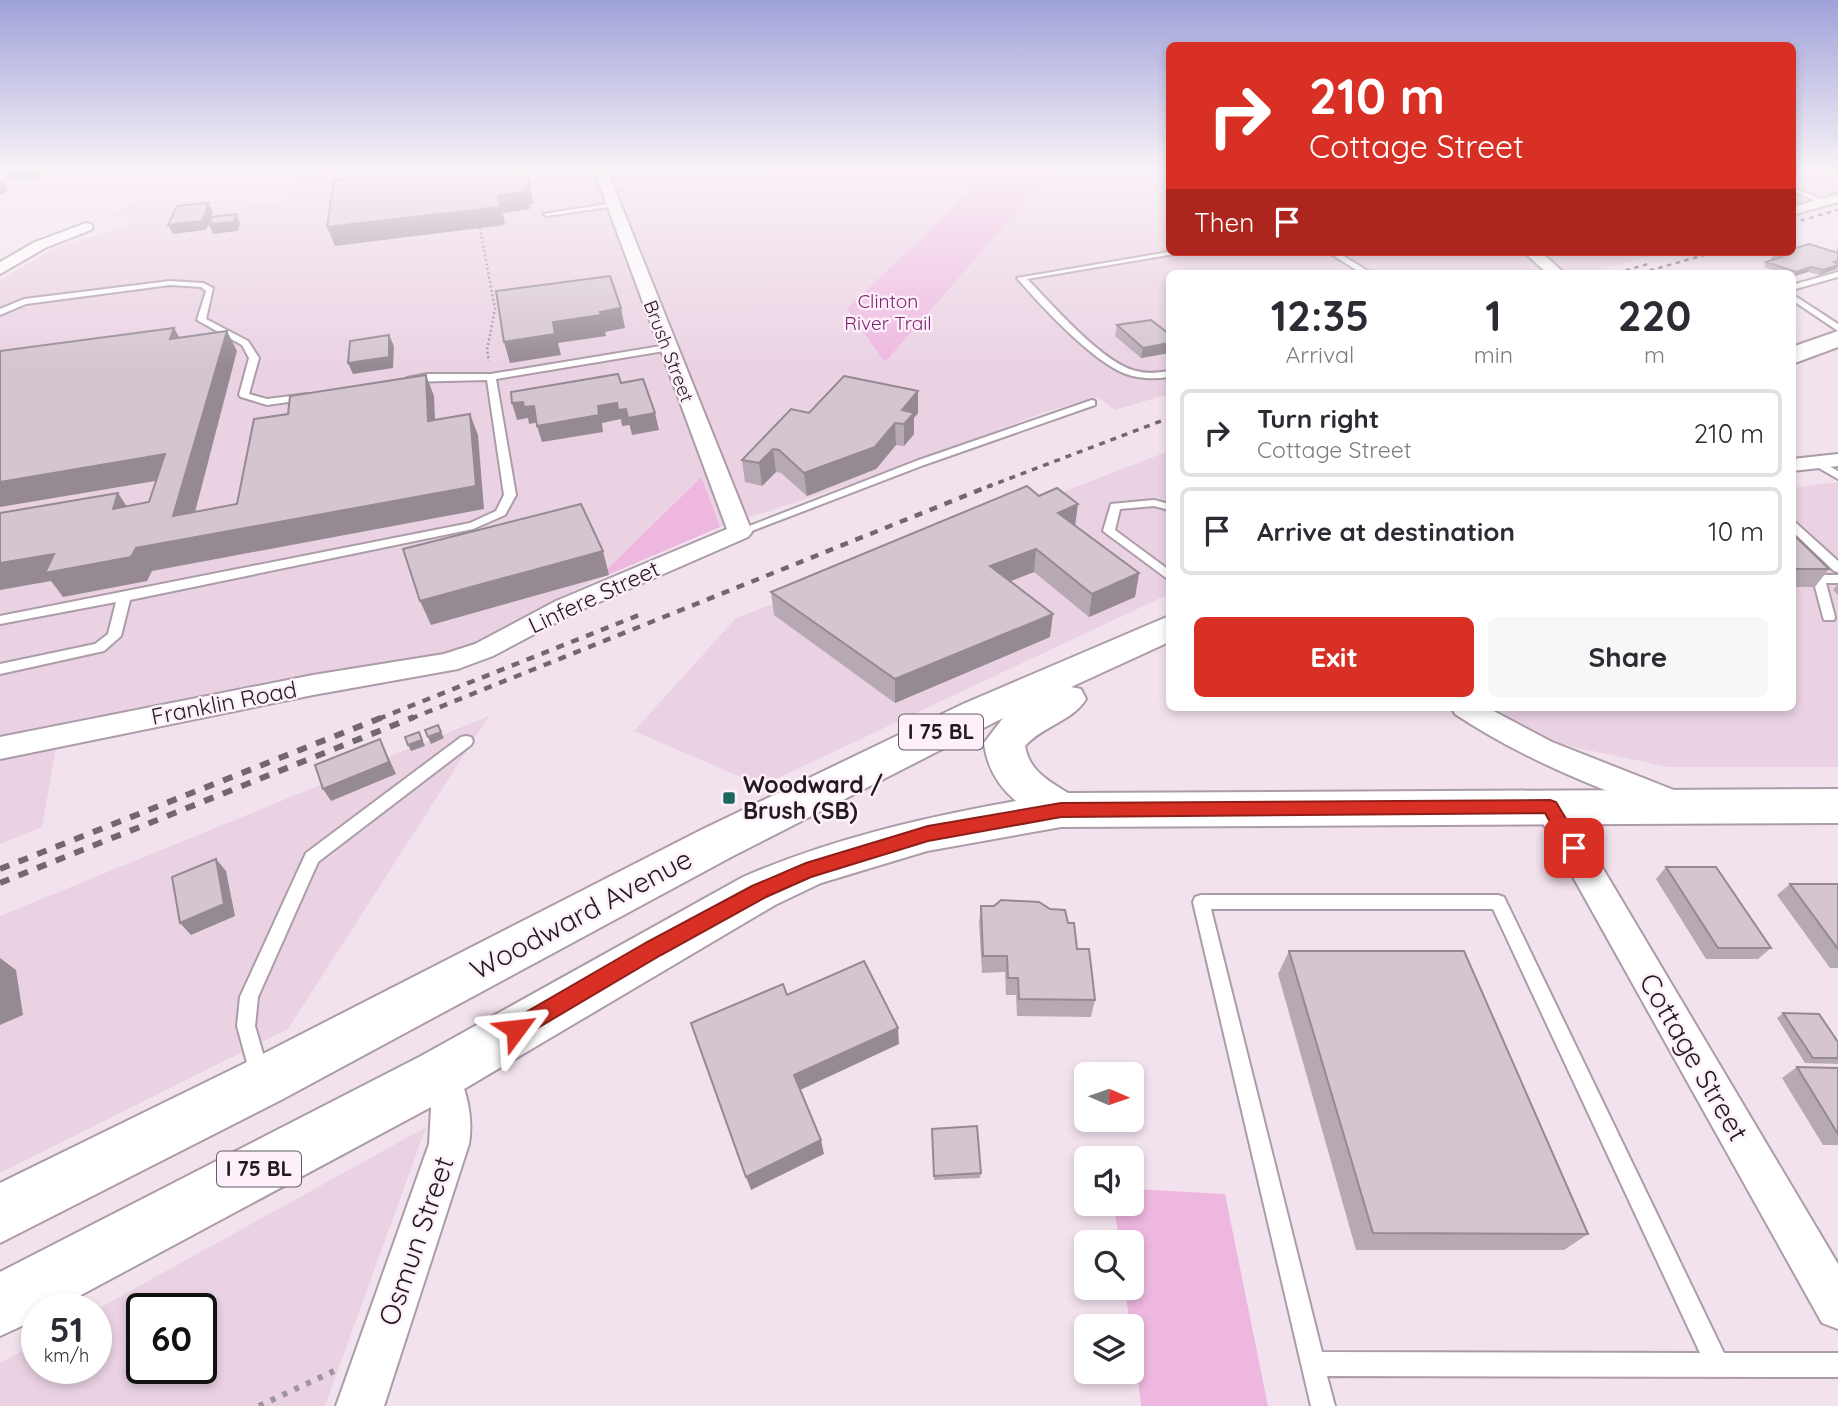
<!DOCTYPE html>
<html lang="en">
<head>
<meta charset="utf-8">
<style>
  :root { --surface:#fff; --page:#f7f7f7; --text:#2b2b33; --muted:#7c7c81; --line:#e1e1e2; --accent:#d93025 }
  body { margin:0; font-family:Quicksand,sans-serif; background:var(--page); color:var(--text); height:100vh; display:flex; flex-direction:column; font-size:26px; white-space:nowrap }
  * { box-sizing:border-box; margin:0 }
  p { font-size:23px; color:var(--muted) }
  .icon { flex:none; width:38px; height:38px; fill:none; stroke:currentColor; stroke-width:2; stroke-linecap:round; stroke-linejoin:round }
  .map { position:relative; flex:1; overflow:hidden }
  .drawer { position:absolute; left:1166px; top:270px; width:630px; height:441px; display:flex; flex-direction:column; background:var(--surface); border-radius:10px; box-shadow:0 4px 10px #0003 }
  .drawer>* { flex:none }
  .hud { position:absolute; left:1166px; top:42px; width:630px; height:214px; border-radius:10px; box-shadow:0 4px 10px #0003; background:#d93025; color:#fff; overflow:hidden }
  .needle { width:46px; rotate:92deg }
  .tools { position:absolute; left:1074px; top:1062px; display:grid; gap:14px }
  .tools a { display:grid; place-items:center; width:70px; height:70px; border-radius:10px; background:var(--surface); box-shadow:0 4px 10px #0003; font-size:35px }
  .speed { position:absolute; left:21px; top:1293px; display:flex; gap:14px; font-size:35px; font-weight:700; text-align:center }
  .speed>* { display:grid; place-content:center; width:91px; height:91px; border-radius:50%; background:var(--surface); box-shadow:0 4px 10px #0003; line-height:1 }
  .speed small { font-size:18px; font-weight:400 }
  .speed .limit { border:4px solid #111; border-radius:10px; background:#fff; color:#111 }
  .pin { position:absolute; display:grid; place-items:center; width:60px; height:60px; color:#fff; margin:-30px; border-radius:14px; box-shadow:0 4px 10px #0006 }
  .me { position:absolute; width:77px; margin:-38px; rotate:60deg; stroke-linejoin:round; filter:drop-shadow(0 0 5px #0008) }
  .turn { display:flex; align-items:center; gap:24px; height:147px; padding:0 28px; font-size:32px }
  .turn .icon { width:91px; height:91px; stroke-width:2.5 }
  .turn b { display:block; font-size:49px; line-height:60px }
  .then { display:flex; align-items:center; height:66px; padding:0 28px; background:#0003; gap:14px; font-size:26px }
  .eta { display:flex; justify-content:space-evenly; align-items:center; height:119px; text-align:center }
  .eta b { font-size:42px; font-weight:800; line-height:49px }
  .cta { display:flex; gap:14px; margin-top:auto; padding:14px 28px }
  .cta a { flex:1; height:80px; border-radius:10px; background:var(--accent); color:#fff; font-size:28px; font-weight:800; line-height:80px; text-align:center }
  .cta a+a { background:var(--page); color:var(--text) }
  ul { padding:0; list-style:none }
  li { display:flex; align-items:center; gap:21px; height:88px; margin:0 14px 10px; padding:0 14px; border:4px solid var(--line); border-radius:10px }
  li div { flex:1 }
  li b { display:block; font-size:26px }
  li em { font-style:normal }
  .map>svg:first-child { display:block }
  .built { fill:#ead2e3; fill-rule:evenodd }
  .green { fill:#eeb7e0 }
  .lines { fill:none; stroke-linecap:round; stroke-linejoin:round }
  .service-casing { stroke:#ac9ca8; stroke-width:4 }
  .minor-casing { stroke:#ac9ca8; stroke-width:4 }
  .primary-casing { stroke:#ac9ca8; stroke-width:4 }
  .path-far1 { stroke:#a0949e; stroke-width:2.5; stroke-dasharray:2 2.5; stroke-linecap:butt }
  .path { stroke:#a0949e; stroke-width:6; stroke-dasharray:5 8; stroke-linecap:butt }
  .service { fill:#fff; fill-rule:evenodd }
  .minor { fill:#fff; fill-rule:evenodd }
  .primary { fill:#fff; fill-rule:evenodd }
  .rail-far3 { stroke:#71676f; stroke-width:2.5; stroke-dasharray:4.5 4.5; stroke-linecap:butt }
  .rail-far2 { stroke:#71676f; stroke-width:3.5; stroke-dasharray:6 6; stroke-linecap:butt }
  .rail-far1 { stroke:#71676f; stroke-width:4.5; stroke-dasharray:8 8; stroke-linecap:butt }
  .rail { stroke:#71676f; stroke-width:6; stroke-dasharray:10 10; stroke-linecap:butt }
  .wall { fill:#b7a9b4 }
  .shaded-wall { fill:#958a92 }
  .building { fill:#d5c5d1; stroke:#958a92; stroke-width:2 }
  .route { fill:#d93025; stroke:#8d1f18; stroke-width:2 }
  .poi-dot { fill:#1d675f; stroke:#fef0fa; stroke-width:2.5 }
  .labels { text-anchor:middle; stroke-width:5; stroke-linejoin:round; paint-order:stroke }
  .far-park-label { font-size:19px; fill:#7f2470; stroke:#fef0fa }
  .far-street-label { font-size:19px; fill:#211b20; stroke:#fef0fa }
  .shield { fill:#fef0fa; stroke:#635b61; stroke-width:2 }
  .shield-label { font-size:21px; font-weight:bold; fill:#211b20 }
  .street-label { font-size:23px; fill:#211b20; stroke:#fef0fa }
  .poi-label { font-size:23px; font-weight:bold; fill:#211b20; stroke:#fef0fa; text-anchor:start }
  .near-street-label { font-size:28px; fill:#211b20; stroke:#fef0fa }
</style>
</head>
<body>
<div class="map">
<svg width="1838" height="1406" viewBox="0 0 1838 1406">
  <rect width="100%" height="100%" fill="#f2e2ee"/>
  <g class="built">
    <path d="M308,170h681l-18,21 69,-3 13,-18h116v82h498l-78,21h-420v121l-54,16 -17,-13 -55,16 -155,59 -168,55 -20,-50 -104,103 -58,28 -60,34 -29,11 -111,18 -278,53 -18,103 -42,17v-564l58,-34 62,-18 8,-7 -1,-3 -15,-4 30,-14 139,3z"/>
    <path d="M1792,170h46v22l-46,12z"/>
    <path d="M1169,451v143l-408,192 -127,-55 102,-113z"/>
    <path d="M1838,482v285h-170l-113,-24 -63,-36h300v-219z"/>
    <path d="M489,716l-201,313 -288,144v-257z"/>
    <path d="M426,1127l-101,279h-325v-43l37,-20v25h59v-58zM142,1309h59v59h-59z"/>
  </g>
  <g class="green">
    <path d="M989,170h64l-168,192 -38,-53 124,-118z"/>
    <path d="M701,477l19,50 -124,53z"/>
    <path d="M1132,1189l93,5 43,212h-127l-9,-80h-2l-5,-38h7v-46h-13l-5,-38h18z"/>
  </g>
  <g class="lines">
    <g class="service-casing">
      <g id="service">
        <path d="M1792,187l33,14 1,1 -5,1 -29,-12z"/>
        <path d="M614,203l2,3 -69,10 -4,-2z"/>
        <path d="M1169,252h17l-159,27c26,26 75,84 109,92 11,3 22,2 33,0v6c-14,2 -29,2 -43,-3 -33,-12 -85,-68 -109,-96z"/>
        <path d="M1328,252h9l34,21h-10z"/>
        <path d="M1838,272v5l-46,13v-5z"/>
        <path d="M170,281l33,2 10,5 -7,31 42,22 11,17 -10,36 18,5 40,-5 3,1v4l-43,6 -26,-8 -2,-2 10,-37 -7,-13 -45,-25 9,-29 -5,-4 -31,-2 -144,19 -26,11v-6l24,-10z"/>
        <path d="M1792,294l46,30v7l-46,-31z"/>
        <path d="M667,345l3,1v4l-174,29 20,116 -11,20 -32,14 -343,71 -9,36 -17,15 -104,23v-10l95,-20 13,-10 8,-32 -116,22v-8l470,-93 26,-12 8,-16 -17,-115 -80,2v-4l20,-4h64z"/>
        <path d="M1092,400l3,1v4l-171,60 -180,69h-8l-2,-2 182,-71z"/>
        <path d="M1816,459l22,12v8l-26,-15v-4z"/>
        <path d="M1154,500l15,4v6l-15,-4 -34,3 -5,21 54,40v10l-66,-49 8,-27z"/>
        <path d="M1792,522l4,1 42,38v11l-4,-1 -42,-40z"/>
        <path d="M1819,575h19v8h-12l9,34 -1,3h-10l-1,-3 -10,-38z"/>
        <path d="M466,736l5,1 2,4 -2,4 -153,117 -60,135 -3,29 14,48 -3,7 -7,2 -7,-2 -15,-55 3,-29 66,-144 155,-116z"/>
        <path d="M1201,895h297l6,2 220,456h114v24l-511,-1 8,30h-24l-118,-504 2,-5zM1211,909h282l207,444 -378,-1z"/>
      </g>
    </g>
    <g class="minor-casing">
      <g id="minor">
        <path d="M594,170h13l145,362 -4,5 -174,76 -81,43 -35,13 -145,26 -313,64v-22l313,-62 131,-21 31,-10 81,-43 171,-72z"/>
        <path d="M1838,194v8l-46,13v-8z"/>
        <path d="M86,223l5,1 2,3 -2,3 -46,18 -45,26v-12l35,-20z"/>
        <path d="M1524,252h17l23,21h-17z"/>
        <path d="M1838,454v12l-46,5v-12z"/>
        <path d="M1451,707h35l66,35 137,54 4,8 -4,8 -11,4c-77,-25 -155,-57 -223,-102z"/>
        <path d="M1550,795l11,3 277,466v65l-16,-6 -283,-507 -4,-9 4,-9z"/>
        <path d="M440,1055l14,6c11,28 20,52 15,83l-85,262h-48l93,-262 2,-36 -10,-34 5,-13z"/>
      </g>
    </g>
    <g class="primary-casing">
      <g id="primary">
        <path d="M1838,331v16l-46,17v-17z"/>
        <path d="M1169,616v26l-98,45 10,2 5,10c-13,22 -44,27 -61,47 4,25 24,35 43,47l770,-4v34l-777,4 -134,24 -106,32 -46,22 -316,187 -404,217h-18v10l-37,17v-64l421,-216 322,-179c88,-38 178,-59 273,-76 -18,-15 -29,-34 -32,-58l19,-25 -270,138 -452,244 -281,143v-60l243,-119 458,-234 262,-126z"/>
      </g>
    </g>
    <g class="path-far1">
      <path d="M480,228l15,81 -8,41 2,11"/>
      <path d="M1828,253l10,-3"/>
    </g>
    <path class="path" d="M259,1406l75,-35"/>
    <use href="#service" class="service"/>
    <use href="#minor" class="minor"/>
    <use href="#primary" class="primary"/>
    <g class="rail-far3">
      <path d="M1792,223l46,-13"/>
      <path d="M1617,273l34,-10"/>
      <path d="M1641,273l74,-21"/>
    </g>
    <path class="rail-far2" d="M987,487l182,-69"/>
    <g class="rail-far1">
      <path d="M378,719l266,-106"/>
      <path d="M410,719l582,-234"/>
    </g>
    <g class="rail">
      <path d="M0,869l383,-152"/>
      <path d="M0,883l414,-166"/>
    </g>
  </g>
  <g class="wall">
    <path d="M3,170h40l2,3 -11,6h-26z"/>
    <path d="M1838,253l-1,16 -18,6 -11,-3 -16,5v-4h-10l-18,-6 2,-5 7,-2 -2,-1 3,-5z"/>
    <path d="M1117,325l52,9v19l-28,5 -26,-22z"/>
    <path d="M918,391v22l-4,5v16l-10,12 -8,-1 -20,24 -69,27 -26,-23 -5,-1 -14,14 -17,-4 -3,-22 67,-47z"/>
    <path d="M1075,525l64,48 -4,24 -46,20 -55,-45 -24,9 40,56 -155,66 -121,-88 -3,-23z"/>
    <path d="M1792,533l37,36 -14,18h-23z"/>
    <path d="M1838,584v11l-5,-5z"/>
    <path d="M1666,867l105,81 -13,11h-52l-50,-80z"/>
    <path d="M1790,884h48v84h-8l-53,-73z"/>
    <path d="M981,906l87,17 27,77 -4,17 -74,-1 -1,-21h-10l-1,-23 -23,1 -3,-50z"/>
    <path d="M1289,951l299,283 -24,16h-208l-78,-276z"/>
    <path d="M1783,1013l55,29v22l-33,-1 -28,-45z"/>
    <path d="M1797,1067l41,1v77h-15l-41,-67z"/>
    <path d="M932,1129l49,44 -1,5 -46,2z"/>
  </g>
  <g class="shaded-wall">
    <path d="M29,170h14l2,3 -11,6z"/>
    <path d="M526,170l8,34 -5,1 1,4 -27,4 2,12 -170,21 -8,-19 171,-32 27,-8z"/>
    <path d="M3,181l5,9 -8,5v-12z"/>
    <path d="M209,203l4,9 -7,18 -33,4 -5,-9z"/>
    <path d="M236,214l4,9 -2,8 -25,3 -4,-10z"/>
    <path d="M1838,265l-1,4 -18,6 4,-5z"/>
    <path d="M1811,267l-3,5 -16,5 4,-5z"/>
    <path d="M621,308l4,20 -20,4 1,4 -48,7 3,12 -51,8 -6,-21 49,-20 47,-10z"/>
    <path d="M174,328l11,20 -15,-9z"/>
    <path d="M227,331l10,20 -49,188 282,-125 8,21 6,74 -332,62 -5,10 -84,16 -12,-16 -51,9v-27l54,-9 82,-6 37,-32z"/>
    <path d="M389,335l5,11 -1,22 -40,6 -5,-11z"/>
    <path d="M1169,343v10l-28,5 2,-10z"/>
    <path d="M426,375l8,21 2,46 -8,-21z"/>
    <path d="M918,391v22l-4,5v16l-10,12v-22l-2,-14z"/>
    <path d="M523,402l11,4 5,16 -10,2 -1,-6 -11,2 -5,-17z"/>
    <path d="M617,403l9,6 4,16 -8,1 -1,-7 -19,4 1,9 -61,10 -5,-16 61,-20z"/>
    <path d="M655,413l4,17 -27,5 -4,-17z"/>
    <path d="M895,423l1,22 -20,24 -69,27 -3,-23z"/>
    <path d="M773,449l3,23 -14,14 -3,-23z"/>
    <path d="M165,454l14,23 -179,30v-25z"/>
    <path d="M118,493l15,23 -20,-7z"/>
    <path d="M1078,504l-3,23 -17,-14z"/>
    <path d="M1036,549l-2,23 -46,18 2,-24z"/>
    <path d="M603,551l6,24 -178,50 -11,-24z"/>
    <path d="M1139,573l-4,24 -46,20 3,-23z"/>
    <path d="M1053,614l-3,23 -155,66v-24z"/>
    <path d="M419,732l6,14 -14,5 -3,-6z"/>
    <path d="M441,732l3,6 -13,6 -3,-7z"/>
    <path d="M380,739l6,13 10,22 -65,27 -8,-12z"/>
    <path d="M216,859l10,12 9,45 -44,19 -11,-12z"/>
    <path d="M0,958l16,12 7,45 -23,10z"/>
    <path d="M898,1028l1,16 -101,47 -4,-16z"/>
    <path d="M821,1140l3,14 -73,36 -5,-13z"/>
  </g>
  <g class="building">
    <path d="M373,170h153l4,17h-5l1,5 -28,3 2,12 -173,20 7,-47 16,-2 2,-6z"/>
    <path d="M209,203l-7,18 -34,4 9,-19z"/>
    <path d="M236,214l-2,8 -25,2 3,-7z"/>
    <path d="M1809,244l29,9v8l-4,1 4,2v1l-15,5 -12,-3 -15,5 -30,-10 16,-5 -8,-3 8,-2h10v-3z"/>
    <path d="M610,276l11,32 -21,4 1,3 -48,7 2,12 -51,8 -8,-51z"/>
    <path d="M1151,320l18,14v9l-26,5 -26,-23z"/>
    <path d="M174,328l-4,11 57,-8 -54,185 64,-12 17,-85 34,-5 2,-18 136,-21 2,46 42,-7 6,72 -340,62 -5,9 -86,16 9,-19 -54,9v-50l118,-20 -5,16 36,-7 16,-48 -165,28v-131z"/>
    <path d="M389,335v22l-41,6 2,-22z"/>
    <path d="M618,374l3,9 22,-4 12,34 -27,5 -2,-9 -8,1 -1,-7 -19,3 1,9 -62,11 -3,-20 -10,1 -1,-5 -11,1 -1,-11z"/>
    <path d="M844,376l74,15 -16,19 12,3 -10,11 -9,-1 -20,24 -71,26 -25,-23 -6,-1 -14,14 -17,-3 49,-51 18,4z"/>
    <path d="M1027,486l12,10 18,-8 21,16 -20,9 81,60 -47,21 -56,-45 -46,17 63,48 -158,65 -124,-87z"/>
    <path d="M581,504l22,47 -183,50 -17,-52z"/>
    <path d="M1792,533l37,36h-37z"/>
    <path d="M438,725l3,7 -13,5 -3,-7z"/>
    <path d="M419,732l3,8 -14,5 -3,-8z"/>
    <path d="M380,739l9,23 -66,27 -8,-24z"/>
    <path d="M216,859l8,45 -44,19 -8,-46z"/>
    <path d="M1666,867h50l55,81h-53z"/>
    <path d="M1790,884h48v65z"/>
    <path d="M1001,900l38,2 11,7 15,1 3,13h6l3,26h12l6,51 -76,-1 -1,-21h-10l-1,-22h-24l-2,-50h13z"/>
    <path d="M1289,951h175l124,283 -215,-1z"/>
    <path d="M864,961l34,67 -104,47 27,65 -75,37 -55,-154 92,-39 4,11z"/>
    <path d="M1783,1013l36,1 19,28v16h-25z"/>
    <path d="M1797,1067l41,1v66z"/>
    <path d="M977,1126l4,47 -47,3 -2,-47z"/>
  </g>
  <linearGradient id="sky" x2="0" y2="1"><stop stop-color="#9fa2d9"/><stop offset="0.46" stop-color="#f9f2f7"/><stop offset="1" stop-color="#f9f2f7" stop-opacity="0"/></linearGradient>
  <rect width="1838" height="367" fill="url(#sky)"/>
  <path class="route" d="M1550,800l6,2 24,40 3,6 -3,5 -6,2 -7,-2 -22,-40 -484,4 -133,24 -117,36 -45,20 -105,58 -137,81 -8,3 -7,-3 -3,-7 3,-7 138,-80 105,-56 54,-23 122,-37 133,-23z"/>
  <rect class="poi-dot" x="722" y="791" width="14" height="14" rx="3.5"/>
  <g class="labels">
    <g class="far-park-label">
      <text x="888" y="308">Clinton<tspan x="888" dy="22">River Trail</tspan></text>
    </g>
    <g class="far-street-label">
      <text transform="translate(669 351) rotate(69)" y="7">Brush Street</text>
    </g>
    <g class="shield">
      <rect x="899" y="714.5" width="84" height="35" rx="5"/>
      <rect x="217" y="1151.5" width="84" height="35" rx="5"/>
    </g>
    <g class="shield-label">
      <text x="941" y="739">I 75 BL</text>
      <text x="259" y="1176">I 75 BL</text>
    </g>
    <g class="street-label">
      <text transform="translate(594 597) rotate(-25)" y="8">Linfere Street</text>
      <text transform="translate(224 703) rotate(-11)" y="8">Franklin Road</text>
    </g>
    <g class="poi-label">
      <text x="743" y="793">Woodward /<tspan x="743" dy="26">Brush (SB)</tspan></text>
    </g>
    <g class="near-street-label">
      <text transform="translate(581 914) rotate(-28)" y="10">Woodward Avenue</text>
      <text transform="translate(1694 1057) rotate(60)" y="10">Cottage Street</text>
      <text transform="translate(416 1241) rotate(-71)" y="10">Osmun Street</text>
    </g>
  </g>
</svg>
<div class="tools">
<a><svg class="needle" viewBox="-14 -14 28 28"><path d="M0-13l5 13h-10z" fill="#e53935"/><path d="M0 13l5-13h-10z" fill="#7c7c81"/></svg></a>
<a><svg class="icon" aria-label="sound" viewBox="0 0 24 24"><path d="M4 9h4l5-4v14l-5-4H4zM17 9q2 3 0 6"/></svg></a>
<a><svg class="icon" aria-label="search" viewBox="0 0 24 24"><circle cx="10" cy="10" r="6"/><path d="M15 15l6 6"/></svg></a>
<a><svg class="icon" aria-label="layers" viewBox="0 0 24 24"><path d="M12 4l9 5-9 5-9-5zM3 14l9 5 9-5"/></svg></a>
</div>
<div class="speed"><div>51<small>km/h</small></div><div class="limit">60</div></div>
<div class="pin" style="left:1574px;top:848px;background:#d93025"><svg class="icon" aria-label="arrive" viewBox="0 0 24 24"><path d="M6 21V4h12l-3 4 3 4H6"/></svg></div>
<svg class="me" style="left:516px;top:1029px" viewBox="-20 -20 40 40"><path d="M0-17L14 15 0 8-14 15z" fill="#d93025" stroke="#fff" stroke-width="4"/></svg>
<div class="hud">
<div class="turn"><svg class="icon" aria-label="right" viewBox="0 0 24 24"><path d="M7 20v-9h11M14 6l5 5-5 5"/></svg><div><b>210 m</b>Cottage Street</div></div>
<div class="then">Then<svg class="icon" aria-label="arrive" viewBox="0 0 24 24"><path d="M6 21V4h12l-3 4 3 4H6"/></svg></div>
</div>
<section class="drawer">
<div class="eta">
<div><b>12:35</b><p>Arrival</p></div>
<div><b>1</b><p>min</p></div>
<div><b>220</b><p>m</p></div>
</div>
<ul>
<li><svg class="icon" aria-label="right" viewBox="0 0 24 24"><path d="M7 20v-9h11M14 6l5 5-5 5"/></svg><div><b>Turn right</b><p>Cottage Street</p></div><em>210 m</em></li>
<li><svg class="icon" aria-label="arrive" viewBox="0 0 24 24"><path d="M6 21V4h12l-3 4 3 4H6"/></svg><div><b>Arrive at destination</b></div><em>10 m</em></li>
</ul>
<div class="cta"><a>Exit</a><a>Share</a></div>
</section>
</div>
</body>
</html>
